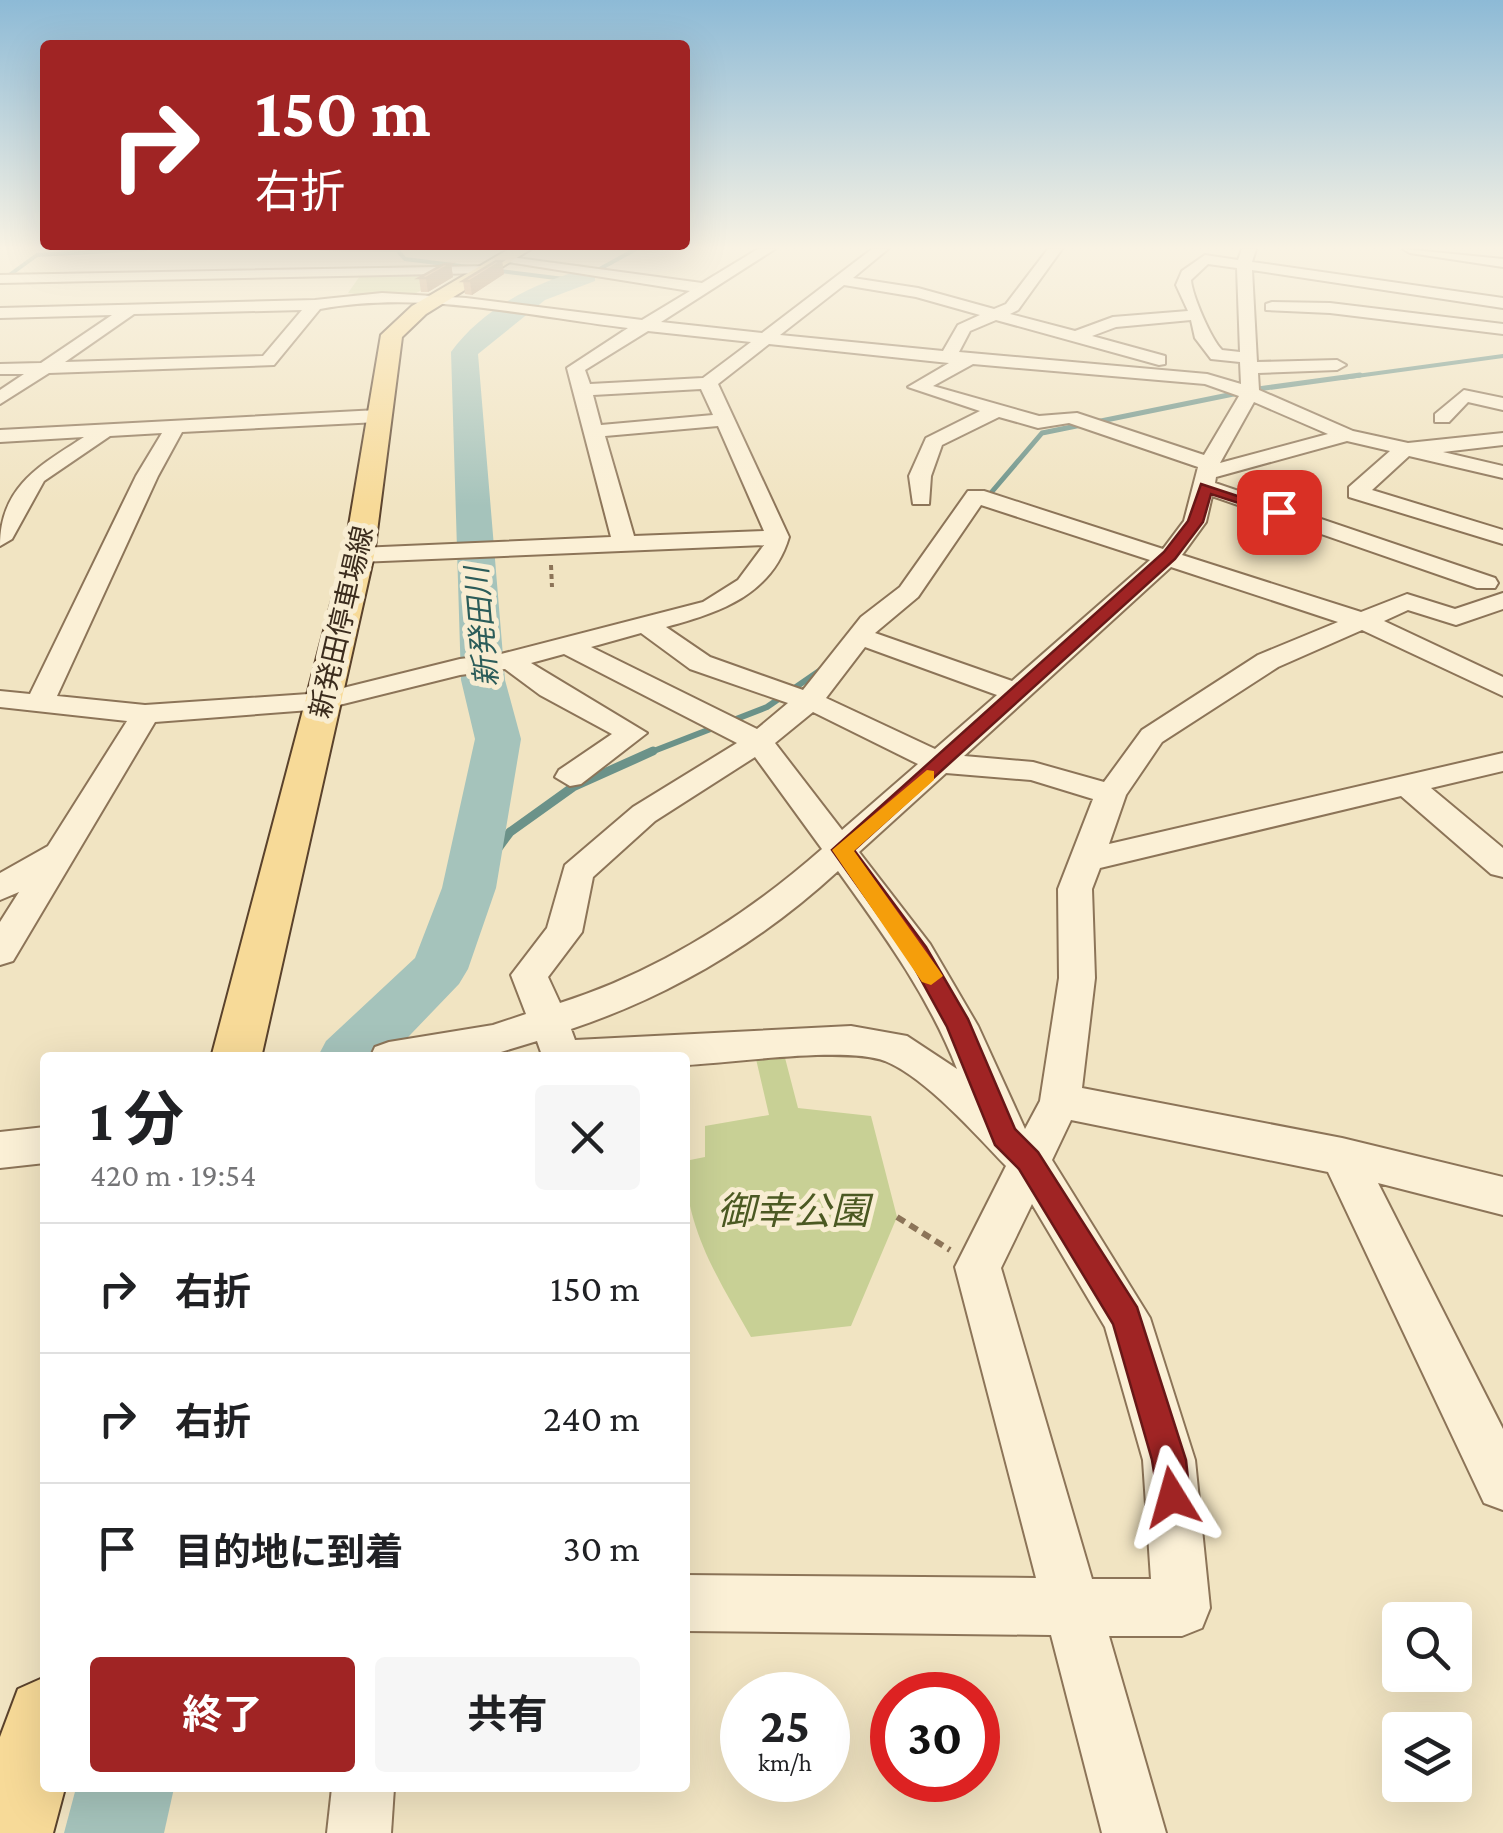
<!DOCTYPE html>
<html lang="ja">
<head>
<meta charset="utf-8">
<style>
  :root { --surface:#fff; --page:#f6f6f6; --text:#202124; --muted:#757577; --line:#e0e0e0; --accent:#a02424 }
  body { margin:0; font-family:"Crimson Pro","Noto Sans JP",serif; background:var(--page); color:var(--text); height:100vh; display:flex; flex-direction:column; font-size:38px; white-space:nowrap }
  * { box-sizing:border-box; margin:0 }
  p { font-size:32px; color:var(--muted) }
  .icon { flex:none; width:55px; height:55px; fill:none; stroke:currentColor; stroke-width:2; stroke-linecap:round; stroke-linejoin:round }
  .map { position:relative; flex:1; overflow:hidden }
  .sheet { position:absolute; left:40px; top:1052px; width:650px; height:740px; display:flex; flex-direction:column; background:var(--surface); border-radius:10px; box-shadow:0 10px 40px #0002 }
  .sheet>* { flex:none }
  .hud { position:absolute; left:40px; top:40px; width:650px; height:210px; border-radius:10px; box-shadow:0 10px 40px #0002; background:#a02424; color:#fff; overflow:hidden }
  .buttons { position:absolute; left:1382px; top:1602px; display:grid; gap:20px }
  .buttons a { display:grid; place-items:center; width:90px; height:90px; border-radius:10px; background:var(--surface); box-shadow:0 10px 40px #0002; font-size:50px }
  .speed { position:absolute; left:720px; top:1672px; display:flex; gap:20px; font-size:50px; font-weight:700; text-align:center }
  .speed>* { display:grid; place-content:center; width:130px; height:130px; border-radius:50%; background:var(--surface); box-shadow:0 10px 40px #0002; line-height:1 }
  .speed small { font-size:25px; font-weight:400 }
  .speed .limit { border:15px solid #d22; background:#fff; color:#111 }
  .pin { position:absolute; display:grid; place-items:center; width:85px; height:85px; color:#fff; margin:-42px; border-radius:20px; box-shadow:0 5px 15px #0006 }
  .me { position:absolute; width:110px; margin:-55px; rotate:352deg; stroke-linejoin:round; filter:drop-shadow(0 0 8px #0008) }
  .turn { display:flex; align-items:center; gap:35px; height:210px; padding:0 50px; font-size:45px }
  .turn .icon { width:130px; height:130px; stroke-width:2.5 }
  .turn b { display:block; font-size:70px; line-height:85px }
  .round { display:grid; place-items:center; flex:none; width:105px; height:105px; border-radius:10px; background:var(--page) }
  .headline { display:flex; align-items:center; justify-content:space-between; height:170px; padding:0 50px }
  h1 { font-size:60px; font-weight:700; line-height:75px }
  .action { display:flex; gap:20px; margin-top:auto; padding:20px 50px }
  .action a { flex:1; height:115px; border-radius:10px; background:var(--accent); color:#fff; font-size:40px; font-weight:700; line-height:115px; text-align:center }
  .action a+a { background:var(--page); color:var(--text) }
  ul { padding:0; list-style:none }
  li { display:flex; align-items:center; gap:30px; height:130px; padding:0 50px; border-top:2px solid var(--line) }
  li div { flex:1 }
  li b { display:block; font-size:38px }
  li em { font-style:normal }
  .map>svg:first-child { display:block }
  .green { fill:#c8d095 }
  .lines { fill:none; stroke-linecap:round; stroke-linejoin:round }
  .stream-far3 { stroke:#6b9289; stroke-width:4 }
  .stream-far2 { stroke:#6b9289; stroke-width:5 }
  .stream-far1 { stroke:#6b9289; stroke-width:6 }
  .stream { stroke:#6b9289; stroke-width:9 }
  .river { fill:#a5c3bb; fill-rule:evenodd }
  .minor-casing { stroke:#8c7458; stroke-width:4 }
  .major-casing { stroke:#5a422c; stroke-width:4 }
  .path-far1 { stroke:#8c7458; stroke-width:4; stroke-dasharray:5 4; stroke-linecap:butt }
  .path { stroke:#8c7458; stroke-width:6; stroke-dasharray:9 6; stroke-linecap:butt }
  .minor { fill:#fbf0d6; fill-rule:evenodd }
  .major { fill:#f7da98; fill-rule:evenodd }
  .wall { fill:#b58765 }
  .shaded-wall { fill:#936e52 }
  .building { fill:#d29d75; stroke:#936e52; stroke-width:2.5 }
  .route { fill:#a02424; stroke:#681717; stroke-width:2.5 }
  .slow { fill:#f59e0b }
  .labels { text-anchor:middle; stroke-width:10; stroke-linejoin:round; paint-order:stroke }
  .far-street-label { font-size:28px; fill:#3b2c1d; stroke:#f8edd2 }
  .far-water-label { font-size:30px; font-style:italic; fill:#2b5c59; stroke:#f8edd2 }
  .near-park-label { font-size:38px; font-style:italic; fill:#4b5922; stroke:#f8edd2 }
</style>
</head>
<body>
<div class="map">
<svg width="1503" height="1833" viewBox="0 0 1503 1833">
  <rect width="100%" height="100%" fill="#f1e4c2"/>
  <g class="green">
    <path d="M362,273h90l-50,28 -54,-8z"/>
    <path d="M784,1054l14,54 73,8 26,101 -46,109 -100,11c-32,-57 -66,-108 -66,-176l20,-4v-31l64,-11 -13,-56z"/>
  </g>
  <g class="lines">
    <g class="stream-far3">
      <path d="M321,249l76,1 8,9 159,20"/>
      <path d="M587,276l49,-27"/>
      <path d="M0,282l37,-27 109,-6"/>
      <path d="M1342,378l161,-22"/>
    </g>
    <path class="stream-far2" d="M984,501l58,-68 216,-44 102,-14"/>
    <path class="stream-far1" d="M646,754l121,-47 58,-40"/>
    <path class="stream" d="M469,888l41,-56 63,-45 80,-36"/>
    <g class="river">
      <path d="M587,269l8,2v10l-50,19 -67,54 27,326 16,59 -25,149 -28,81 -9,15 -71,74h-71l9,-17 89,-83 27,-70 33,-149 -14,-59 -10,-328c31,-43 85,-71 136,-83z"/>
      <path d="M76,1788h98l-10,45h-100z"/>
    </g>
    <g class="minor-casing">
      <g id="minor">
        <path d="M758,249h17l-114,73 101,11 110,-84h16l-35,29 65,10 76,21 12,-5 42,-55h14l-44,61 -8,4 65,17 38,-14 75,-6 -12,-26 6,-14 23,-16 33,5 4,-11h14l-4,13 251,36v10l-251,-38 5,92 80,-2 9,5 -9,5 -79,3 1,17 94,41 55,12 95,-10v12l-60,7 60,14v12l-94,-22 -37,34 131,40v14l-154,-47v-10l41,-36 -43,-10 -131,36 -1,6 280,95 3,5 -3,5h-18l-265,-92 -6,26 -24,33 179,57 46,-18 48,15 48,-16v16l-47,16 -48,-15 -24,11 119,56v19l-141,-66 -84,37 -116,75 -36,53 -17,49 394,-91v18l-72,17 72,60v29l-12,-3 -90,-78 -301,72 -8,21 3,89 -13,110 260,50 161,39v38l-125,-32 125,246v81l-19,-7 -156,-331 -257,-52 -19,40 98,158 45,142 15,148 -8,20 -20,8h-73l57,197h-64l-51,-198 -366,-4v-56l351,3 -81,-311 51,-101c-30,-31 -81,-89 -121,-105 -41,-15 -153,2 -200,4v-7h-142l-6,-17 -56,17h-111l5,-11 14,-5 104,-17 33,-11 -15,-39 36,-47 18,-63 68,-58 104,-64 -173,-89 -33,9 116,70 -66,51 -11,2 -15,-9 4,-7 53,-36 -72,-39 -35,-26 -45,6 -137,34 -168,13 -142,239 -13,4v-43l19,-30 -19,8v-27l48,-27 79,-125 -127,-14v-16l30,3 106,-218 26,-43 -52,3 -66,45 -32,58 -12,7c0,-59 39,-80 84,-109l-84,5v-12l378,-20 10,6 -10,6 -196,10 -24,44 -101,220 88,9 178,-12 137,-34 41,-5 202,-52 35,-22 26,-35 -405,17 -12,-7 12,-7 252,-11 -44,-169 61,-40c-100,-12 -207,-38 -308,-19l-46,56 -225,8 -49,31v-14l24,-16h-24v-10l41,-1 71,-48 -112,3v-10l315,-8 67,-7 84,5 176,22 48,-29 -195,-31 7,-4 200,27zM1208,264l29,4 3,84 -18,-2c-11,-11 -30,-55 -31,-70zM844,285l72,12 64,18 -22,10 -15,26 -163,-16zM302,310l-39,46 -198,6 69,-48zM996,320l163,45 6,-1v-8l-73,-20 24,-9 75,-7 4,18 16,21 29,3 1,22 -34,-10 -248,-22 11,-21zM648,331l103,11 -48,36 -113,6 -5,-14zM769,344l180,19 -41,24 72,24 -54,27 -17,38 4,28h16l2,-28 11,-31 57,-28 39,11 31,-5 129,44 -14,54 -21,28 -179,-58h-16l-68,96 -39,30 -58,73 -93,-33 -44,-30c53,-14 106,-32 123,-90l-71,-153zM973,364l232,20 34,12 -35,59 -127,-42 -38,3 -106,-30zM701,389l12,26 -112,10 -8,-30zM1254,402l74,32 -108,29zM718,426l46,105 -130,5 -29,-100zM981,505l169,55 -138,121 -137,-48 43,-36zM1171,567l167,55 -80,33 -116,75 -38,52 -71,-20 -69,-6zM641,633l49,36 98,34 -31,26 -166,-82zM865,647l132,48 -62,54 -109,-51zM813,712l105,52 -76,66 -67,-87zM755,757l67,92c-76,67 -165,123 -262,154l-12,-26 34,-45 11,-55 62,-56zM946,773l85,7 62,19 -35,90 1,89 -19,123 -15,28 -47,-103 -48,-82 -71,-92zM838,871c46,64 90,124 119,198l-50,-33 -56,-10 -276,14 -4,-11c99,-33 190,-87 267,-158zM1032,1204l73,123 38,133 8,119h-59l-91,-311z"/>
        <path d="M1403,249l100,10v8l-93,-14z"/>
        <path d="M490,266l-5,7 -485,10v-8z"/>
        <path d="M1272,302l58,1 173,21v10l-173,-21 -64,-3v-6z"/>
        <path d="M1464,390l39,8v12l-35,-8 -19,20h-14v-8z"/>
        <path d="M45,1127v36l-45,5v-36z"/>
        <path d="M332,1788h62l-3,45h-64z"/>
      </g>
    </g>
    <g class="major-casing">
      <g id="major">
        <path d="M509,249h22l-105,65 -24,23 -28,218 -113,503h-50l133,-503 37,-220 31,-29z"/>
        <path d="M45,1677v111h20l-12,45h-53v-96l18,-48z"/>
      </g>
    </g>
    <path class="path-far1" d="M551,565l1,22"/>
    <path class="path" d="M897,1217l53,33"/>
    <use href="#minor" class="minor"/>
    <use href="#major" class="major"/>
  </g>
  <g class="wall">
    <path d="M502,261l2,13 -32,21 -7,-1 -2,-13z"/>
    <path d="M451,264l2,13 -25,15h-7l-2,-14z"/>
  </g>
  <g class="shaded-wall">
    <path d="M502,261l2,13 -32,21 -2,-14z"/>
    <path d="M451,264l2,13 -25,15 -2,-14z"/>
  </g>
  <g class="building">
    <path d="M496,261h6l-32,20h-7z"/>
    <path d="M444,264h7l-25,14h-7z"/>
  </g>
  <linearGradient id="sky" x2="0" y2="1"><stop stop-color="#8dbad6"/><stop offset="0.49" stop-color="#f9f3e4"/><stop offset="1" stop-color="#f9f3e4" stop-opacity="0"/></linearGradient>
  <rect width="1503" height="506" fill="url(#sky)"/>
  <path class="route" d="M1201,484l85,28 -7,4 -68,-22 -8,28 -28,37 -321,291 72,97 42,72 47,110 23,23 99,155 49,153 4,37 -5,12 -13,5 -12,-5 -8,-49 -39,-136 -94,-155 -24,-24 -48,-118 -38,-69 -77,-108 332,-298 24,-31z"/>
  <path class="slow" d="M927,770l7,1v9l-80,71 85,119 4,6 -12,9 -9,-3 -90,-132z"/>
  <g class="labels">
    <g class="far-street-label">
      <text transform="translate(341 622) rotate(-77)" y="10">新発田停車場線</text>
    </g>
    <g class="far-water-label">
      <text transform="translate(482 627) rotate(-95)" y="10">新発田川</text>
    </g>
    <g class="near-park-label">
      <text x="793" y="1224">御幸公園</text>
    </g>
  </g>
</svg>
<div class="buttons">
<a><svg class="icon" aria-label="search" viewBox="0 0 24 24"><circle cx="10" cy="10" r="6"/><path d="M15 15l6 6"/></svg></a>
<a><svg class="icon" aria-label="layers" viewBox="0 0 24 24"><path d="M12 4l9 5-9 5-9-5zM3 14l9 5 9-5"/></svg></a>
</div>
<div class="speed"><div>25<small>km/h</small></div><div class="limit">30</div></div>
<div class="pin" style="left:1279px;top:512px;background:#d93025"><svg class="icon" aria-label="arrive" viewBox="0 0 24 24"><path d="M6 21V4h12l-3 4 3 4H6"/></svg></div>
<svg class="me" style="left:1172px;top:1497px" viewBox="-20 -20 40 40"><path d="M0-17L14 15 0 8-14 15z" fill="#a02424" stroke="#fff" stroke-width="4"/></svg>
<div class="hud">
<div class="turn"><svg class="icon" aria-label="right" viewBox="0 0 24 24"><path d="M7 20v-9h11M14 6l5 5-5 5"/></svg><div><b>150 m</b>右折</div></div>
</div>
<section class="sheet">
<div class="headline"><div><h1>1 分</h1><p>420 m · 19:54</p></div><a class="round"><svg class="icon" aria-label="close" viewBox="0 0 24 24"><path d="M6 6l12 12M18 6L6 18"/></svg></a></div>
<ul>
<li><svg class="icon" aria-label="right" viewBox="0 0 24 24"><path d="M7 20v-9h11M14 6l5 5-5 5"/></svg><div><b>右折</b></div><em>150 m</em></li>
<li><svg class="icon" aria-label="right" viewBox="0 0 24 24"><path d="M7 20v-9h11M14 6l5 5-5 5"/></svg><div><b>右折</b></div><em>240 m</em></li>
<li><svg class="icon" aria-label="arrive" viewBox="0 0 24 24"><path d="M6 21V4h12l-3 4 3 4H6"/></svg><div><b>目的地に到着</b></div><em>30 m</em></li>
</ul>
<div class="action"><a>終了</a><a>共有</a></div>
</section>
</div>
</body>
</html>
